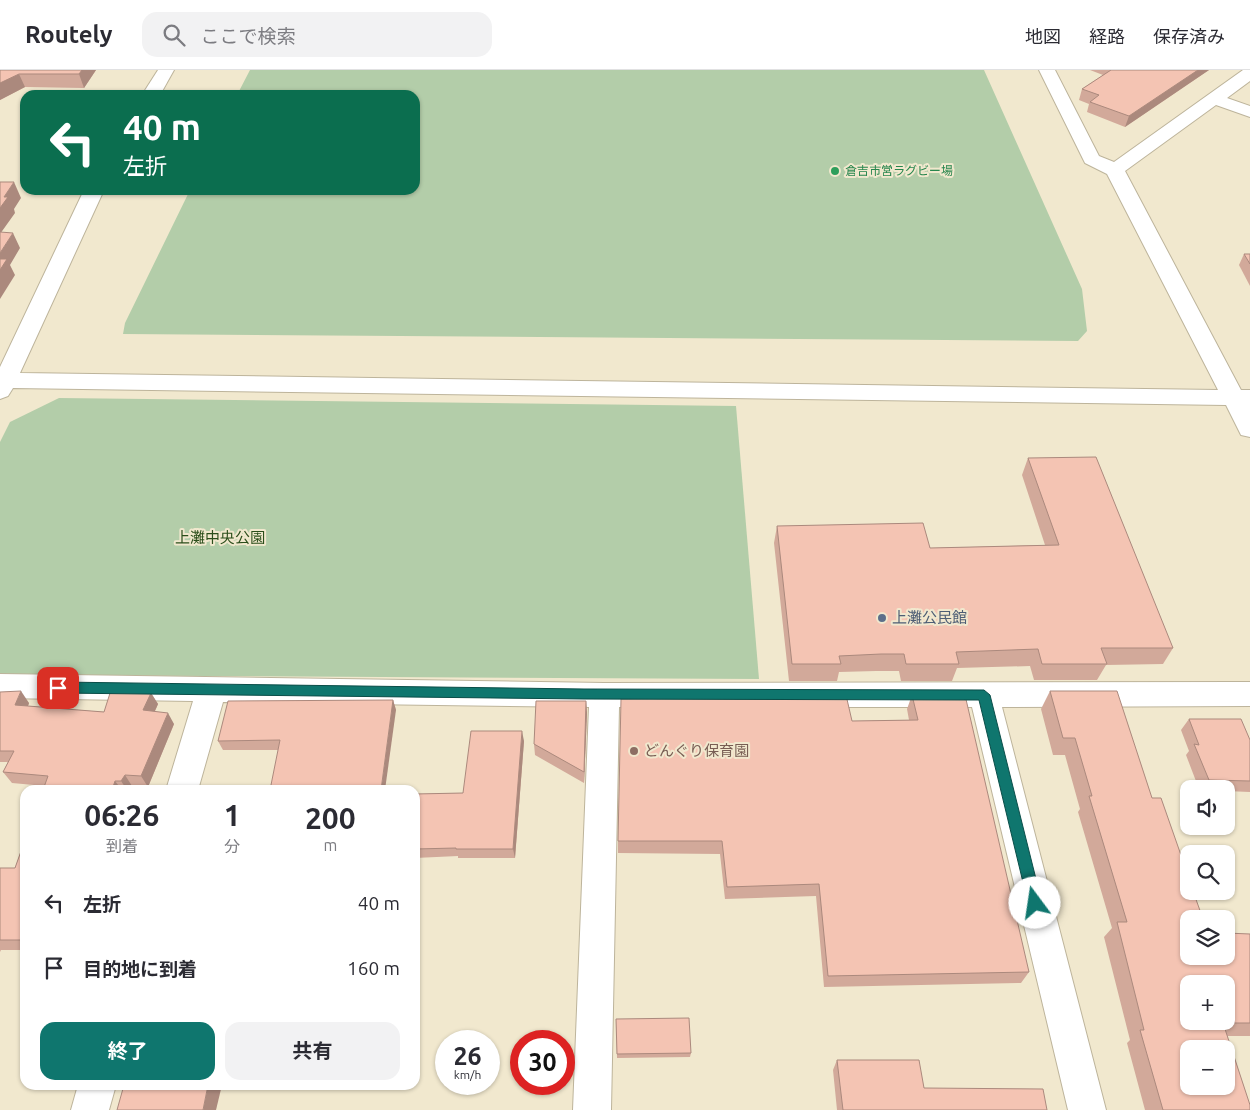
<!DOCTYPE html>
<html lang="ja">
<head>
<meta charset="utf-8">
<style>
  :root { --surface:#fff; --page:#f2f2f3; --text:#2b2b33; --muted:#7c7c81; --line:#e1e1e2; --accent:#0f766e }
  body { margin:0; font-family:Ubuntu,"Noto Sans JP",sans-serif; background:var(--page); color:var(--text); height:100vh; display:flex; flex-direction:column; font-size:19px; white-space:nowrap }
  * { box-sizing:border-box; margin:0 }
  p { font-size:16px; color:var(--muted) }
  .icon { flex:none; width:28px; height:28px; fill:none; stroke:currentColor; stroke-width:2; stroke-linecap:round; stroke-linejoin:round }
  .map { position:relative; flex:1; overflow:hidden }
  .sheet { position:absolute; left:20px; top:715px; width:400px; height:305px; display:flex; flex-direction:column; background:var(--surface); border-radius:15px; box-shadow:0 1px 4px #0004 }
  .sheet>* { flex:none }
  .hud { position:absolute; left:20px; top:20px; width:400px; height:105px; border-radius:15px; box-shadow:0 1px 4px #0004; background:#0b6e4f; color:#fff; overflow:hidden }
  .buttons { position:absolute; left:1180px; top:710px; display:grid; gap:10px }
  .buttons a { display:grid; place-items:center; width:55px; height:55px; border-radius:10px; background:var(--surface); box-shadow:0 1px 4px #0004; font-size:25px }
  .speed { position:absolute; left:435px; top:960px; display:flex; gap:10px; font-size:25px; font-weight:700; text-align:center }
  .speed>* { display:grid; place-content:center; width:65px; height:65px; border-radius:50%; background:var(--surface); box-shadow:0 1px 4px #0004; line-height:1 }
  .speed small { font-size:12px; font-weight:400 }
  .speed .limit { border:8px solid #d22; background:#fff; color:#111 }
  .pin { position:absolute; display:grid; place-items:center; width:42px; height:42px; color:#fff; margin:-21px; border-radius:10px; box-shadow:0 2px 8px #0006 }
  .me { position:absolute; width:55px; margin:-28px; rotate:346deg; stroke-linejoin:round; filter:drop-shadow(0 0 4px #0008) }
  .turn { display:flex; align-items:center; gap:18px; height:105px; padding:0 20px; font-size:22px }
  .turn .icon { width:65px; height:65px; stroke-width:2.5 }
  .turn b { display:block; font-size:35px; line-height:42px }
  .eta { display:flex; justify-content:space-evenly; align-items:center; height:85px; text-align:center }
  .eta b { font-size:30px; font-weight:700; line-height:35px }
  .cta { display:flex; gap:10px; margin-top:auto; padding:10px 20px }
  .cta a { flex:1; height:58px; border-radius:15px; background:var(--accent); color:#fff; font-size:20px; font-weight:700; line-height:58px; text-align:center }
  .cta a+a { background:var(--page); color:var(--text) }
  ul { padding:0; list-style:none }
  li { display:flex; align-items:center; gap:15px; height:65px; padding:0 20px }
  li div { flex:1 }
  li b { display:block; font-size:19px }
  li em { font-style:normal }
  header { display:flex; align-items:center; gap:30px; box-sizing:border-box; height:70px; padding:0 25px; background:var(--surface); border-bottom:1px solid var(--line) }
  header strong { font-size:24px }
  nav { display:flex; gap:28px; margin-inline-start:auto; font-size:18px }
  .search { width:350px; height:45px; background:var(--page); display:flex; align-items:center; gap:12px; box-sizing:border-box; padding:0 18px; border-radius:15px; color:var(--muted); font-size:19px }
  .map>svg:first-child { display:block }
  .green { fill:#b3cda9 }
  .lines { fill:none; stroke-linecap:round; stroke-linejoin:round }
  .minor-casing { stroke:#bdb49b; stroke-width:2 }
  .minor { fill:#fff; fill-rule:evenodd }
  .wall { fill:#d2a99a }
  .shaded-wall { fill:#ab897d }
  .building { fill:#f4c4b3; stroke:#ab897d; fill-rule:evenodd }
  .route { fill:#0f766e; stroke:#0a4d48 }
  .leisure-dot { fill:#2e9e5b; stroke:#f1e8ce; stroke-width:2 }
  .service-dot { fill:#5c6f8a; stroke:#f1e8ce; stroke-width:2 }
  .education-dot { fill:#8d6e63; stroke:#f1e8ce; stroke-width:2 }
  .labels { text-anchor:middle; stroke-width:4; stroke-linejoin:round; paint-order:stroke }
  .far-leisure-label { font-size:12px; fill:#27864d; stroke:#f1e8ce; text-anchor:start }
  .park-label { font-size:15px; fill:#2b4e1b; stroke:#f1e8ce }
  .service-label { font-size:15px; fill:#4e5e75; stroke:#f1e8ce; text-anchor:start }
  .education-label { font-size:15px; fill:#785e54; stroke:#f1e8ce; text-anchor:start }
</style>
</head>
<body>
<header>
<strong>Routely</strong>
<div class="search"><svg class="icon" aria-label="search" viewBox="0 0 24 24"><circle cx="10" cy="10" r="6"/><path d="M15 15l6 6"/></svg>ここで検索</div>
<nav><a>地図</a><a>経路</a><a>保存済み</a></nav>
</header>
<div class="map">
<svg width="1250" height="1040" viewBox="0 0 1250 1040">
  <rect width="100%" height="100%" fill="#f1e8ce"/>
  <g class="green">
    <path d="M250,0h734l98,219 5,42 -9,10 -955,-7 2,-11 65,-133h225v-95h-178z"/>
    <path d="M59,328l677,8 23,273 -759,-4v-233l10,-20z"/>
  </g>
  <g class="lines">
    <g class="minor-casing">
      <g id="minor">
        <path d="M158,0h16l-14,25h-18z"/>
        <path d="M1039,0h16l44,86 15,6 129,-92h7v11l-23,17 23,8v11l-34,-12 -91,66 116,219h9v47l-9,-2 -15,-30 -1213,-17 -5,8 -8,3v-32l84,-177h20l-84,183 1198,17 -111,-216 -22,-11 -2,-4z"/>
        <path d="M0,604l604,9 646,-1v24l-248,1 104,403h-38l-96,-403h-353l-8,403h-38l16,-403 -366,-5 -25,88h-32l27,-89 -193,-3z"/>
        <path d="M78,1015h38l-7,25h-38z"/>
      </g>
    </g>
    <use href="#minor" class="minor"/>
  </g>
  <g class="wall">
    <path d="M0,0h96l-12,18 -59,-1 -25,13z"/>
    <path d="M1090,0h119l-84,57 -38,-15 2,-8 -10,-4 3,-11 21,-14z"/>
    <path d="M1244,184h6v32l-11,-21z"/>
    <path d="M1028,388l145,190 -10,16 -57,1 -9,15h-63l-4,-14 -73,2 -5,13h-51l-2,-10h-23l-37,1 -2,9h-48l-15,-138 3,-17 153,22 115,-3 -23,-70z"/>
    <path d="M1050,621l139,265 61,-22v102h-23l23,74h-105l-18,-67 3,-3 -26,-103 8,-9 -34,-116 2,-3 -15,-54h-12l-12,-46z"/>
    <path d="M0,622l29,11 -1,3 76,6 47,-19 7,11 -3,7 19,13 -26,63 -16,-1 -2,4h-87l2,-4 -33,-3 -9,-11 5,-10h-8z"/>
    <path d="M912,625l117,277 -8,11 -197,4 -8,-91 -91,3 -5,-45 -102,-1v-12l234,-120 57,-1 -2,-11z"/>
    <path d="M393,630l3,10 -118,40h-55l-5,-9z"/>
    <path d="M586,631l1,12 -3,70 -49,-28 -1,-11z"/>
    <path d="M1189,649l61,21v52l-24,-1v-2h-27l-13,-34 3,-4 -8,-21z"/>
    <path d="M524,671l-9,117h-57v-2l-43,2v-64l48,-1z"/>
    <path d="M25,770v110h-24l-1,2v-84h15z"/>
    <path d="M616,949l75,34 -1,4 -73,1z"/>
    <path d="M837,990l87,28 123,22h-210l-4,-40z"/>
  </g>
  <g class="shaded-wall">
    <path d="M82,0h14l-12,18 -5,-14z"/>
    <path d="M1198,0h11l-84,57 4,-11z"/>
    <path d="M19,4l6,13 -25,13v-17z"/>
    <path d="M14,112l7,16 -7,11 1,4 -15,21v-26l4,-11z"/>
    <path d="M13,163l7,15 -10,17 5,10 -15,24v-46z"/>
    <path d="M21,621l8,12 -5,14 -9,-12z"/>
    <path d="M151,623l7,11 -8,18 -7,-12z"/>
    <path d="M393,630l3,10 -11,80h-4z"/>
    <path d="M586,631l1,12 -3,70v-11z"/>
    <path d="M168,643l6,11 -26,63 -7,-11z"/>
    <path d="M522,661l2,10 -9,117 -2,-9z"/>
    <path d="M125,705l7,11 -2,4h-3l-6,-9z"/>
    <path d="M115,711l7,9h-10z"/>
    <path d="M208,1015h14l-6,25h-13z"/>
  </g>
  <g class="building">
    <path d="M0,0h82l-3,4h-60l-19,9z"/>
    <path d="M1111,0h87l-69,46 -39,-14 9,-7 -17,-6z"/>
    <path d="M0,112h14l-10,15h4l-8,11z"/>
    <path d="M0,162l13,1 -13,20z"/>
    <path d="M1244,184h6v10z"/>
    <path d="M0,189h7l-7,11z"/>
    <path d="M1096,387l77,191h-72l6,16h-65l-4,-15 -82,3 3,12h-53l-2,-10h-23l-42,2 2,8h-49l-15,-138 146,-3 7,25 129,-3 -31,-87z"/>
    <path d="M111,620l40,3 -8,17 25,3 -27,63 -16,-1 -4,6h-6l-3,9h-69l5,-14 -45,-4 11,-21h-14v-59l21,-1 -6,14 89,7z"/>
    <path d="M1050,621h67l35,107h9l28,80v13h4l10,28h-14v37h37v-23l24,1v89h-27l27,82v5h-87l-23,-80h4l-27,-108h10l-38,-126h3l-17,-58h-12zM1189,914h37v37h-37zM1189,979h37v37h-37z"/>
    <path d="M846,625l6,26 66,-1 -6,-25h53l64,277 -201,4 -9,-92 -92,3 -5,-46h-104l3,-142z"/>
    <path d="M393,630l-12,90h-111l10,-50 -62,1 10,-40z"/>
    <path d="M536,631h50l-2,71 -50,-28z"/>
    <path d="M1189,649h52l9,21v41l-41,-1 -15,-36 5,1z"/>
    <path d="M471,661h51l-9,118h-57v-1l-41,1v-55l48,-1z"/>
    <path d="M25,770v100h-25v-72h15z"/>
    <path d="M689,948l2,35 -74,1 -1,-35z"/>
    <path d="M837,990h82l5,28 119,1 4,21h-204z"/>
    <path d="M124,1015h84l-5,25h-86z"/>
  </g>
  <path class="route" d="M58,612l526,7 400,1 6,5 52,208 -2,4 -5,2 -5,-2 -2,-4 -49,-203 -395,-1 -526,-6 -7,-5z"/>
  <circle class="leisure-dot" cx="835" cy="101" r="5"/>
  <circle class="service-dot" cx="882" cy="548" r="5"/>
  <circle class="education-dot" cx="634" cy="681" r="5"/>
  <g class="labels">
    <g class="far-leisure-label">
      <text x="845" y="105">倉吉市営ラグビー場</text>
    </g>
    <g class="park-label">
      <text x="220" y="473">上灘中央公園</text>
    </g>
    <g class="service-label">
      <text x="892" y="553">上灘公民館</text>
    </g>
    <g class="education-label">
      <text x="644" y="686">どんぐり保育園</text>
    </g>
  </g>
</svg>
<div class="buttons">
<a><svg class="icon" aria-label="sound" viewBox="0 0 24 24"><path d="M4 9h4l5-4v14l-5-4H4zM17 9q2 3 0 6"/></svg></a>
<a><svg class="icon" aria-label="search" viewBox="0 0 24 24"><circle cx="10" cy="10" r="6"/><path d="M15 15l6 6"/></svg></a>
<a><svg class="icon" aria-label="layers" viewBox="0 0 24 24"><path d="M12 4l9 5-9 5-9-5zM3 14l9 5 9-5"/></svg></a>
<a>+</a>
<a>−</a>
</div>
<div class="speed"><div>26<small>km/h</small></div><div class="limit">30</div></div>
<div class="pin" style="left:58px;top:618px;background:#d93025"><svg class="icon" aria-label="arrive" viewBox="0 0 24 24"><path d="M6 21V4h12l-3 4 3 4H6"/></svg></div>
<svg class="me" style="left:1035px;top:833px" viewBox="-20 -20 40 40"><circle r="19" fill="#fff"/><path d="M0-13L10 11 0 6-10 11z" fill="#0f766e"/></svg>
<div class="hud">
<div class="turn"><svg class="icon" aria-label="left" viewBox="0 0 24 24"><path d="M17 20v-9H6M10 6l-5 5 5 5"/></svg><div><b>40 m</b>左折</div></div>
</div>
<section class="sheet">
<div class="eta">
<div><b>06:26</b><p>到着</p></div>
<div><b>1</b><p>分</p></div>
<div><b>200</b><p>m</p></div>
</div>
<ul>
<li><svg class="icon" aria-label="left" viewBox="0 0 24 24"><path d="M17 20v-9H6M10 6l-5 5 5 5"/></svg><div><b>左折</b></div><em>40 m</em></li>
<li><svg class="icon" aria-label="arrive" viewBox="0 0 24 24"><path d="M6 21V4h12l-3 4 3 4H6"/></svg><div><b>目的地に到着</b></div><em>160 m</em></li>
</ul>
<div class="cta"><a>終了</a><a>共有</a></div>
</section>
</div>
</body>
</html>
